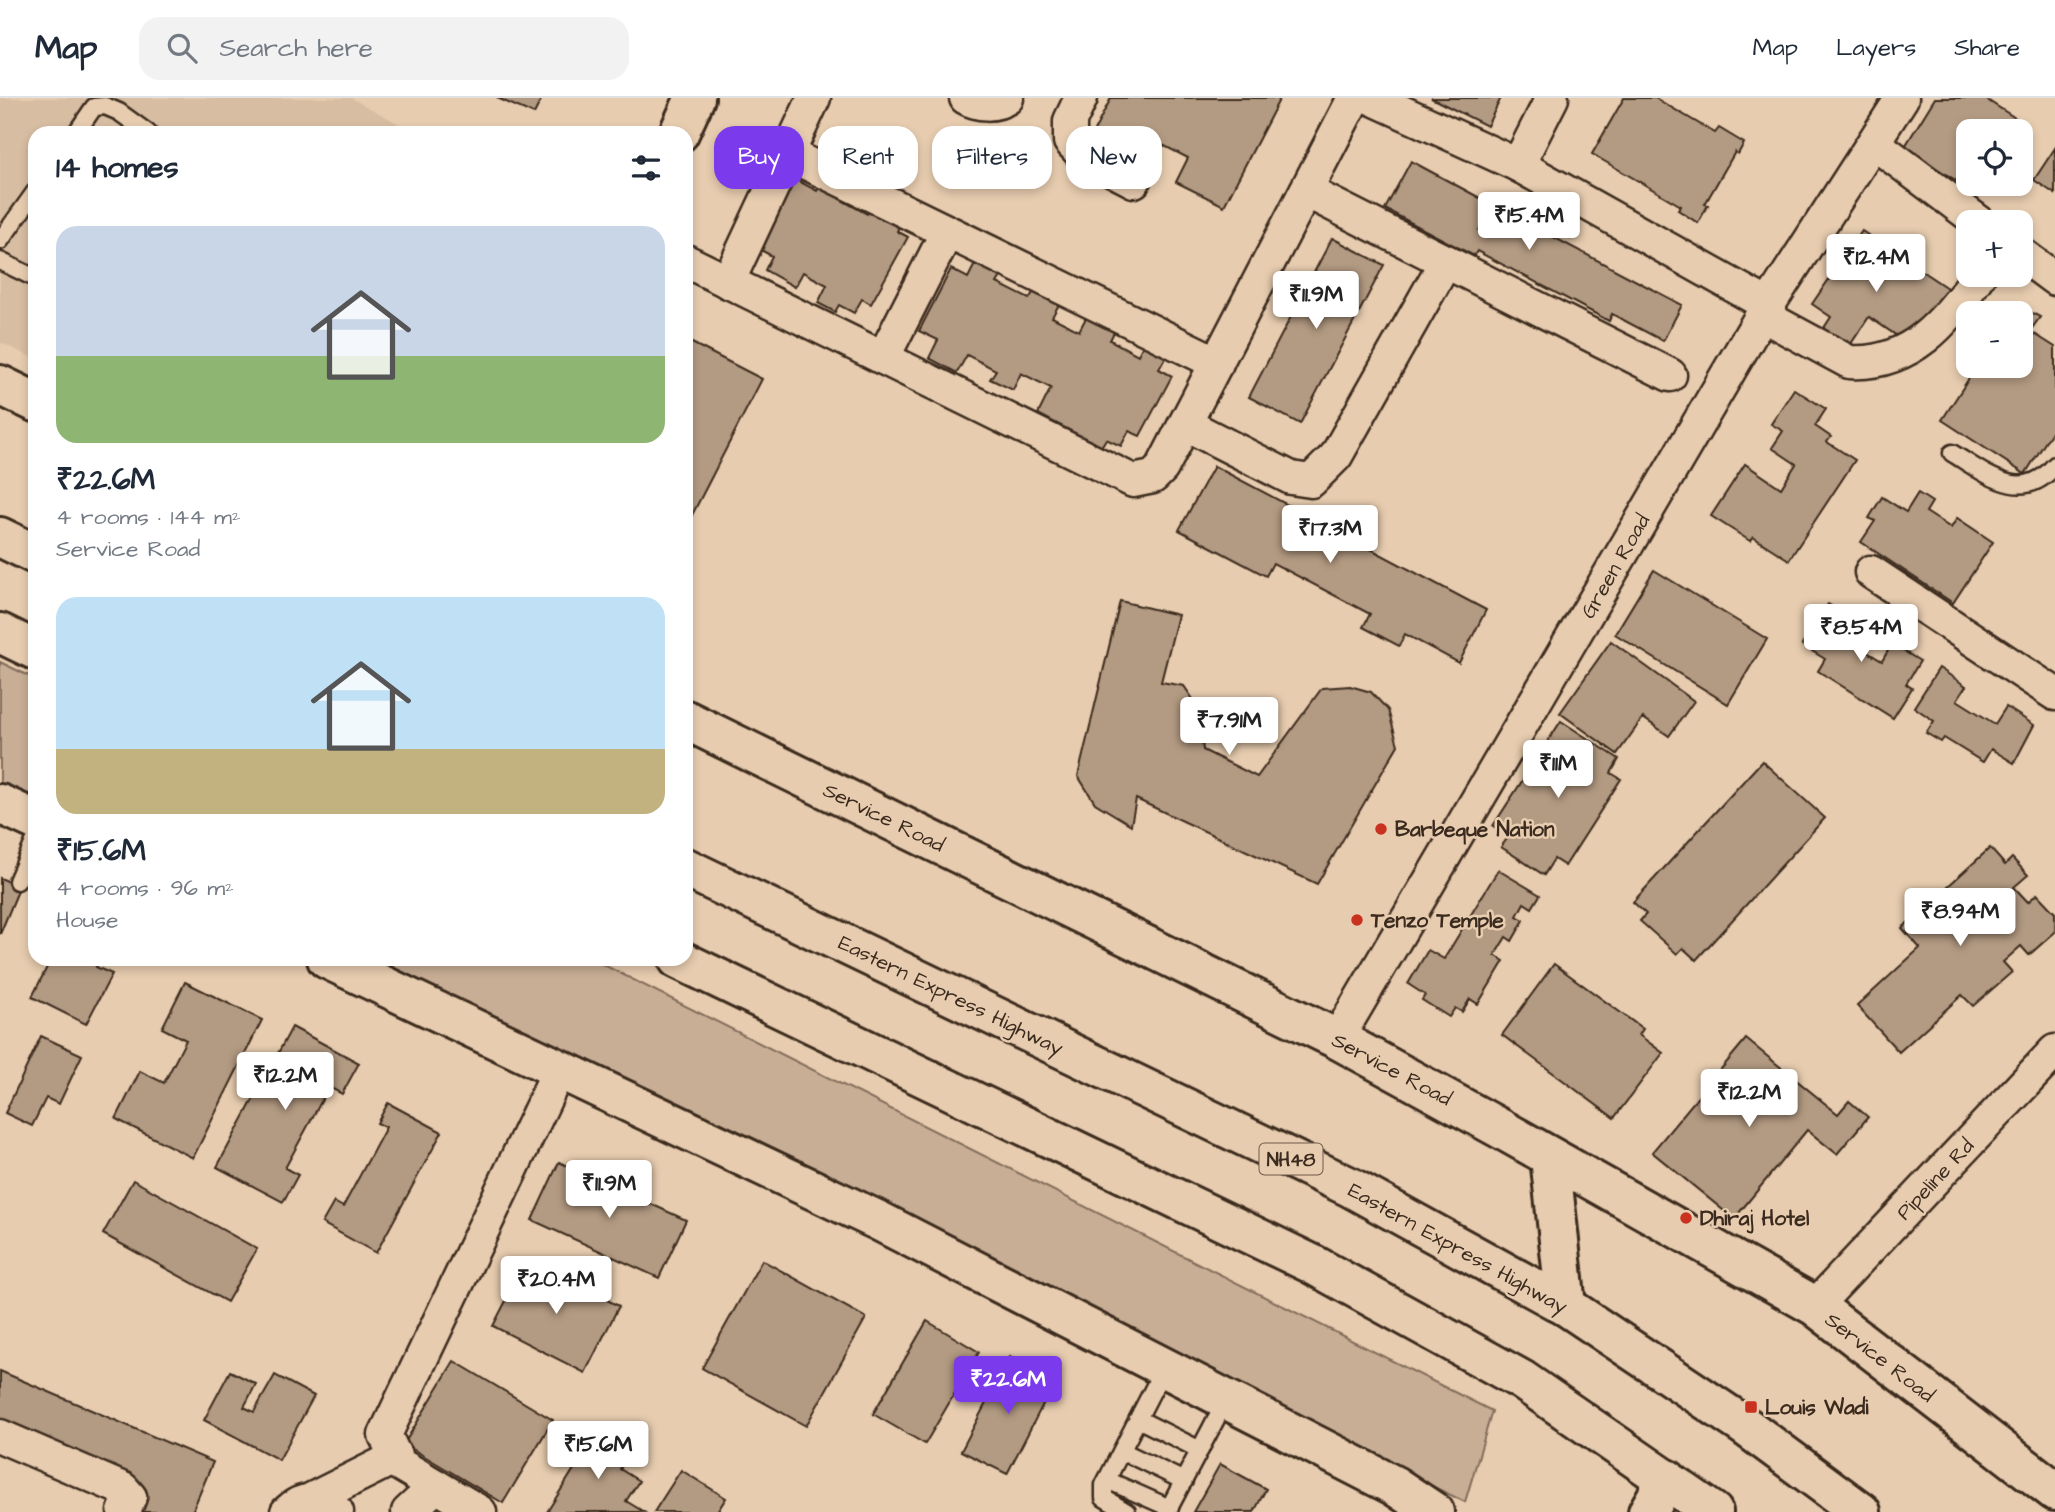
<!DOCTYPE html>
<meta charset="utf-8">
<style>
body{margin:0;font-family:"Architects Daughter",sans-serif;background:#f2f2f3;color:#1f2937;height:100vh;display:flex;flex-direction:column;font-size:26px;white-space:nowrap}
*{box-sizing:border-box;margin:0}
p{font-size:23px;color:#747a83}
.icon{flex:none;width:38px;height:38px;fill:none;stroke:currentColor;stroke-width:2;stroke-linecap:round;stroke-linejoin:round}
.map{position:relative;flex:1;overflow:hidden}
.panel{position:absolute;left:28px;top:28px;width:665px;height:840px;display:flex;flex-direction:column;background:#fff;border-radius:21px;box-shadow:0 4px 10px #0003}
.panel>*{flex:none}
.hud{position:absolute;left:714px;top:28px;width:665px;height:63px;display:flex;gap:14px}
.fabs{position:absolute;left:1956px;top:21px;display:grid;gap:14px}
.fabs a{display:grid;place-items:center;width:77px;height:77px;border-radius:14px;background:#fff;box-shadow:0 4px 10px #0003;font-size:35px}
.price{position:absolute;translate:-50% -60px;padding:0 16px;border-radius:7px;background:#fff;color:#222;font-size:23px;line-height:46px;filter:drop-shadow(0 2px 4px #0008)}
.price::after{content:'';position:absolute;left:50%;top:42px;width:21px;height:16px;margin-left:-10px;background:inherit;clip-path:polygon(0 0,100% 0,50% 100%)}
.price.active{background:#7c3aed;color:#fff}
ul{padding:0;list-style:none}
li{display:grid;align-content:center;gap:14px;height:371px;padding:0 28px}
li span{display:grid;place-items:center;height:217px;border-radius:21px;color:#555}
li>.icon{margin-inline-start:auto}
span .icon{width:126px;height:126px;fill:#fffc;stroke-width:1}
li b{font-size:30px}
h2{display:flex;justify-content:space-between;align-items:center;height:84px;padding:0 28px;font-size:30px}
.tag{padding:0 24px;border-radius:21px;background:#fff;box-shadow:0 4px 10px #0003;font-size:24px;line-height:63px}
.tag.active{background:#7c3aed;color:#fff}
header{display:flex;align-items:center;gap:42px;box-sizing:border-box;height:98px;padding:0 35px;background:#fff;border-bottom:2px solid #e0e1e3}
header strong{font-size:33px}
nav{display:flex;gap:38px;margin-inline-start:auto;font-size:24px}
.search{width:490px;height:63px;background:#f2f2f3;display:flex;align-items:center;gap:18px;box-sizing:border-box;padding:0 24px;border-radius:21px;color:#747a83;font-size:26px}
.map>svg:first-child{display:block}
.built{fill:#d7bda2}
.green{fill:#c8ae95;stroke:#826c5a;stroke-width:2}
.building{fill:#b39a82;stroke:#3b2a1e;stroke-width:2}
.lines{fill:none;stroke-linecap:round;stroke-linejoin:round}
.service-casing{stroke:#3b2a1e;stroke-width:21}
.minor-casing{stroke:#3b2a1e;stroke-width:37}
.tertiary-casing{stroke:#3b2a1e;stroke-width:44}
.trunk-casing{stroke:#3b2a1e;stroke-width:44}
.service{stroke:#e7ccaf;stroke-width:16}
.minor{stroke:#e7ccaf;stroke-width:32}
.tertiary{stroke:#e7ccaf;stroke-width:38}
.trunk{stroke:#e7ccaf;stroke-width:38}
.tree{fill:#947e69}
.poi-dot{fill:#c8321e;stroke:#e7ccaf;stroke-width:2.5}
.labels{text-anchor:middle;stroke-width:5;stroke-linejoin:round;paint-order:stroke}
.shield{fill:#e7ccaf;stroke:#6f5b4a;stroke-width:2}
.shield-label{font-size:19px;font-weight:bold;fill:#3b2a1e}
.street-label{font-size:21px;fill:#3b2a1e;stroke:#e7ccaf}
.poi-label{font-size:21px;font-weight:bold;fill:#3b2a1e;stroke:#e7ccaf;text-anchor:start}
</style>
<header>
<strong>Map</strong>
<div class="search"><svg class="icon" aria-label="search" viewBox="0 0 24 24"><circle cx="10" cy="10" r="6"/><path d="M15 15l6 6"/></svg>Search here</div>
<nav><a>Map</a><a>Layers</a><a>Share</a></nav>
</header>
<div class="map">
<svg width="2055" height="1414" viewBox="0 0 2055 1414">
<rect width="100%" height="100%" fill="#e7ccaf"/>
<filter id="ink" filterUnits="userSpaceOnUse"><feTurbulence type="fractalNoise" baseFrequency=".0143" numOctaves="2"/><feDisplacementMap in="SourceGraphic" scale="14" xChannelSelector="R" yChannelSelector="G"/><feConvolveMatrix kernelMatrix="1 2 1 2 8 2 1 2 1" color-interpolation-filters="sRGB"/></filter>
<g filter="url(#ink)">
<path class="built" d="M0,0H351L416,35H35V261L0,244Z"/>
<g class="green">
<path d="M0,564L35,581V708L0,691Z"/>
<path d="M350,861H592L1492,1313L1465,1404Z"/>
</g>
<g class="building">
<path d="M497,0H542L534,16Z"/>
<path d="M1111,0H1280L1224,108L1176,84L1188,60L1157,44L1145,67L1091,39Z"/>
<path d="M1431,0H1501L1487,28Z"/>
<path d="M1624,0H1655L1715,35L1719,30L1744,45L1738,56L1735,54L1705,106L1708,107L1698,125L1678,112L1681,108L1592,56Z"/>
<path d="M1935,0H1984L2023,25L2017,33H1969V86H1984L1978,96L1904,50Z"/>
<path d="M2055,50V96L2034,82Z"/>
<path d="M1411,63L1493,107L1479,132L1491,138L1504,113L1682,207L1663,243L1612,216L1609,223L1477,153L1474,158L1385,111Z"/>
<path d="M824,80L845,92L840,101L867,116L874,104L903,120L897,133L908,139L871,206L862,201L854,215L839,207L835,214L818,205L827,187L803,174L795,189L765,172L772,158L757,150L795,81L817,93Z"/>
<path d="M1862,133L1947,190L1909,246L1869,219L1846,253L1820,236L1831,219L1812,206Z"/>
<path d="M1332,140L1384,167L1300,326L1249,299Z"/>
<path d="M976,164L1002,177L997,185L1029,201L1036,190L1061,203L1052,219L1079,233L1088,216L1116,230L1110,242L1138,257L1145,243L1168,255L1159,271L1172,278L1140,338L1129,333L1121,348L1106,341L1101,349L1038,316L1051,290L1021,275L1013,292L990,281L996,272L967,257L957,275L929,260L938,242L919,233L951,171L968,180Z"/>
<path d="M2016,206L2040,219L2030,233L2055,249V329L2025,376L1942,322L1977,268H2021V215H2010Z"/>
<path d="M686,242L762,281L690,421L686,419Z"/>
<path d="M1794,291L1826,311L1815,328L1831,339L1827,344L1855,362L1789,462L1753,439L1750,443L1711,418L1745,366L1781,390L1796,366L1772,350L1783,333L1771,326Z"/>
<path d="M1214,368L1486,512L1459,565L1405,536L1399,548L1363,529L1370,516L1273,465L1266,478L1179,432Z"/>
<path d="M1918,395L1932,404L1926,414L1951,430L1957,420L1993,444L1953,505L1861,444L1875,423L1869,420L1882,399L1906,414Z"/>
<path d="M1654,472L1767,541L1728,606L1615,536Z"/>
<path d="M1120,503L1178,517L1161,584L1184,588L1199,610L1203,652L1257,679L1322,590L1350,588L1371,594L1388,612L1398,647L1317,786L1136,701L1131,727L1095,705L1078,678Z"/>
<path d="M1828,506L1852,521L1841,538L1882,563L1892,546L1920,563L1906,586L1912,590L1893,620L1818,573L1825,561L1802,547Z"/>
<path d="M1611,543L1694,603L1669,638L1643,620L1617,656L1560,615Z"/>
<path d="M1939,570L1966,588L1957,602L1995,626L2006,609L2034,627L2014,665L1991,651L1983,664L1944,640L1941,644L1926,635L1934,623L1914,609Z"/>
<path d="M1561,623L1619,661L1611,675L1621,681L1565,768L1554,761L1544,777L1501,749L1509,738L1493,728Z"/>
<path d="M1762,663L1825,720L1696,862L1683,850L1677,856L1640,823L1646,816L1633,804Z"/>
<path d="M1990,750L2005,767L2012,760L2028,777L2014,789L2028,804L2037,796L2055,815V834L2029,857L2021,848L2003,864L2012,874L1973,908L1962,897L1899,954L1857,908L1920,850L1902,830Z"/>
<path d="M1498,772L1540,797L1532,810L1524,805L1517,818L1524,822L1512,843L1506,839L1495,857L1504,863L1478,906L1470,901L1462,914L1455,910L1449,919L1422,902L1425,897L1408,886L1428,852L1444,861Z"/>
<path d="M0,780L20,788L0,836Z"/>
<path d="M51,861H100L96,869L112,876L86,926L32,899Z"/>
<path d="M1554,866L1643,931L1639,937L1663,955L1614,1020L1502,937Z"/>
<path d="M185,884L262,922L193,1060L116,1021L140,973L164,985L186,942L162,930Z"/>
<path d="M292,929L359,965L342,996L329,989L285,1070L298,1077L283,1104L217,1069Z"/>
<path d="M41,938L82,957L59,1006L46,1000L32,1028L5,1015Z"/>
<path d="M1746,941L1838,1016L1849,1003L1868,1019L1837,1056L1807,1032L1734,1121L1652,1054Z"/>
<path d="M388,1005L442,1034L376,1155L322,1125L334,1104L343,1109L386,1029L377,1025Z"/>
<path d="M559,1064L686,1122L659,1180L532,1122Z"/>
<path d="M133,1082L257,1151L227,1204L103,1136Z"/>
<path d="M527,1162L619,1208L585,1275L493,1228Z"/>
<path d="M762,1162L866,1220L806,1328L702,1270Z"/>
<path d="M927,1223L979,1254L925,1346L873,1316Z"/>
<path d="M1010,1259L1055,1283L1007,1376L961,1353Z"/>
<path d="M454,1263L553,1322L503,1405L404,1346Z"/>
<path d="M0,1273L213,1364L192,1414H134L144,1392L0,1330Z"/>
<path d="M230,1273L256,1286L244,1309L254,1314L275,1277L314,1298L279,1362L204,1322Z"/>
<path d="M598,1333L631,1354L620,1371L639,1383L626,1403L644,1414H547Z"/>
<path d="M1220,1366L1266,1391L1254,1414H1193Z"/>
<path d="M681,1372L726,1400L717,1414H654Z"/>
</g>
<g class="lines">
<defs>
<g id="service">
<path d="M76,35L94,9L105,8L119,14L148,35"/>
<path d="M0,143L35,94"/>
<path d="M0,163L35,180"/>
<path d="M1952,355C1985,375 2023,408 2055,367"/>
<path d="M17,783L35,742"/>
<path d="M1138,1321L1200,1352"/>
<path d="M1122,1353L1184,1383"/>
<path d="M1107,1382L1170,1410"/>
<path d="M1127,1414L1104,1400V1387L1164,1270"/>
<path d="M1167,1414L1226,1302"/>
</g>
<g id="minor">
<path d="M966,0C978,7 995,8 1007,0"/>
<path d="M1081,0L1070,23V43L1082,56L1134,83"/>
<path d="M1371,0L1518,67L1768,207"/>
<path d="M1874,45L1979,124"/>
<path d="M788,56L1217,265"/>
<path d="M1518,67L1552,0"/>
<path d="M1306,93L1670,277"/>
<path d="M2021,156L2055,181"/>
<path d="M686,163L1133,383L1153,379L1162,370L1354,0"/>
<path d="M728,184L814,0"/>
<path d="M1762,217L1849,264C1910,268 1947,223 1979,177"/>
<path d="M883,260L947,134"/>
<path d="M1185,326L1291,380L1311,383L1336,358L1446,163"/>
<path d="M1871,474L2055,596"/>
<path d="M1337,941L1762,217L1902,0"/>
<path d="M1815,1208L2055,953"/>
<path d="M0,1338L123,1391L130,1399L124,1414"/>
<path d="M312,1401L396,1359"/>
<path d="M287,1414C306,1396 316,1403 337,1414"/>
<path d="M408,1414L436,1388"/>
<path d="M480,1414L399,1366L385,1337L559,972"/>
</g>
<g id="tertiary">
<path d="M679,35L695,0"/>
<path d="M0,287L35,304"/>
<path d="M686,622L1337,941L1503,1032L1815,1208L2055,1393"/>
<path d="M0,706L35,722"/>
<path d="M327,861L879,1123L1395,1388L1434,1414"/>
<path d="M1648,1414L1667,1381"/>
</g>
<g id="trunk">
<path d="M0,439L35,456"/>
<path d="M0,535L35,552"/>
<path d="M686,770L1350,1089L1566,1208L1745,1328L1861,1414"/>
<path d="M678,861L1312,1166L1522,1282L1713,1414"/>
<path d="M1550,1059L1566,1208"/>
</g>
</defs>
<use href="#service" class="service-casing"/>
<use href="#minor" class="minor-casing"/>
<use href="#tertiary" class="tertiary-casing"/>
<use href="#trunk" class="trunk-casing"/>
<use href="#service" class="service"/>
<use href="#minor" class="minor"/>
<use href="#tertiary" class="tertiary"/>
<use href="#trunk" class="trunk"/>
</g>
<circle class="tree" cx="751" cy="41" r="10"/>
</g>
<g class="poi-dot">
<circle cx="1381" cy="731" r="7"/>
<circle cx="1357" cy="822" r="7"/>
<circle cx="1686" cy="1120" r="7"/>
<rect x="1744" y="1302" width="14" height="14" rx="3.5"/>
</g>
<g class="labels">
<rect class="shield" x="1259.5" y="1045.5" width="63" height="31" rx="5"/>
<g class="shield-label">
<text x="1291" y="1068">NH48</text>
</g>
<g class="street-label">
<text transform="translate(1615 468) rotate(-60)" y="7">Green Road</text>
<text transform="translate(884 719) rotate(26)" y="7">Service Road</text>
<text transform="translate(951 897) rotate(26)" y="7">Eastern Express Highway</text>
<text transform="translate(1392 971) rotate(28)" y="7">Service Road</text>
<text transform="translate(1935 1081) rotate(-47)" y="7">Pipeline Rd</text>
<text transform="translate(1458 1150) rotate(29)" y="7">Eastern Express Highway</text>
<text transform="translate(1880 1259) rotate(38)" y="7">Service Road</text>
</g>
<g class="poi-label">
<text x="1395" y="738">Barbeque Nation</text>
<text x="1371" y="829">Tenzo Temple</text>
<text x="1700" y="1127">Dhiraj Hotel</text>
<text x="1765" y="1316">Louis Wadi</text>
</g>
</g>
</svg>
<div class="fabs">
<a><svg class="icon" aria-label="locate" viewBox="0 0 24 24"><circle cx="12" cy="12" r="6"/><path d="M12 2v4M12 18v4M2 12h4M18 12h4"/></svg></a>
<a>+</a>
<a>−</a>
</div>
<b class="price" style="left:1529px;top:154px">₹15.4M</b>
<b class="price" style="left:1876px;top:196px">₹12.4M</b>
<b class="price" style="left:1316px;top:233px">₹11.9M</b>
<b class="price" style="left:1330px;top:467px">₹17.3M</b>
<b class="price" style="left:1861px;top:566px">₹8.54M</b>
<b class="price" style="left:1229px;top:659px">₹7.91M</b>
<b class="price" style="left:1558px;top:702px">₹11M</b>
<b class="price" style="left:1960px;top:850px">₹8.94M</b>
<b class="price" style="left:285px;top:1014px">₹12.2M</b>
<b class="price" style="left:1749px;top:1031px">₹12.2M</b>
<b class="price" style="left:609px;top:1122px">₹11.9M</b>
<b class="price" style="left:556px;top:1218px">₹20.4M</b>
<b class="price active" style="left:1008px;top:1318px">₹22.6M</b>
<b class="price" style="left:598px;top:1383px">₹15.6M</b>
<div class="hud">
<a class="tag active">Buy</a>
<a class="tag">Rent</a>
<a class="tag">Filters</a>
<a class="tag">New</a>
</div>
<section class="panel">
<h2>14 homes<svg class="icon" aria-label="filters" viewBox="0 0 24 24"><path d="M4 7h16M4 17h16"/><circle cx="9" cy="7" r="2"/><circle cx="15" cy="17" r="2"/></svg></h2>
<ul>
<li><span style="background:linear-gradient(#c9d6e8 60%,#8fb573 0)"><svg class="icon" aria-label="home" viewBox="0 0 24 24"><path d="M3 11l9-7 9 7M6 9v11h12V9"/></svg></span><div><b>₹22.6M</b><p>4 rooms · 144 m²</p><p>Service Road</p></div></li>
<li><span style="background:linear-gradient(#bfe0f5 70%,#c2b280 0)"><svg class="icon" aria-label="home" viewBox="0 0 24 24"><path d="M3 11l9-7 9 7M6 9v11h12V9"/></svg></span><div><b>₹15.6M</b><p>4 rooms · 96 m²</p><p>House</p></div></li>
</ul>
</section>
</div>
